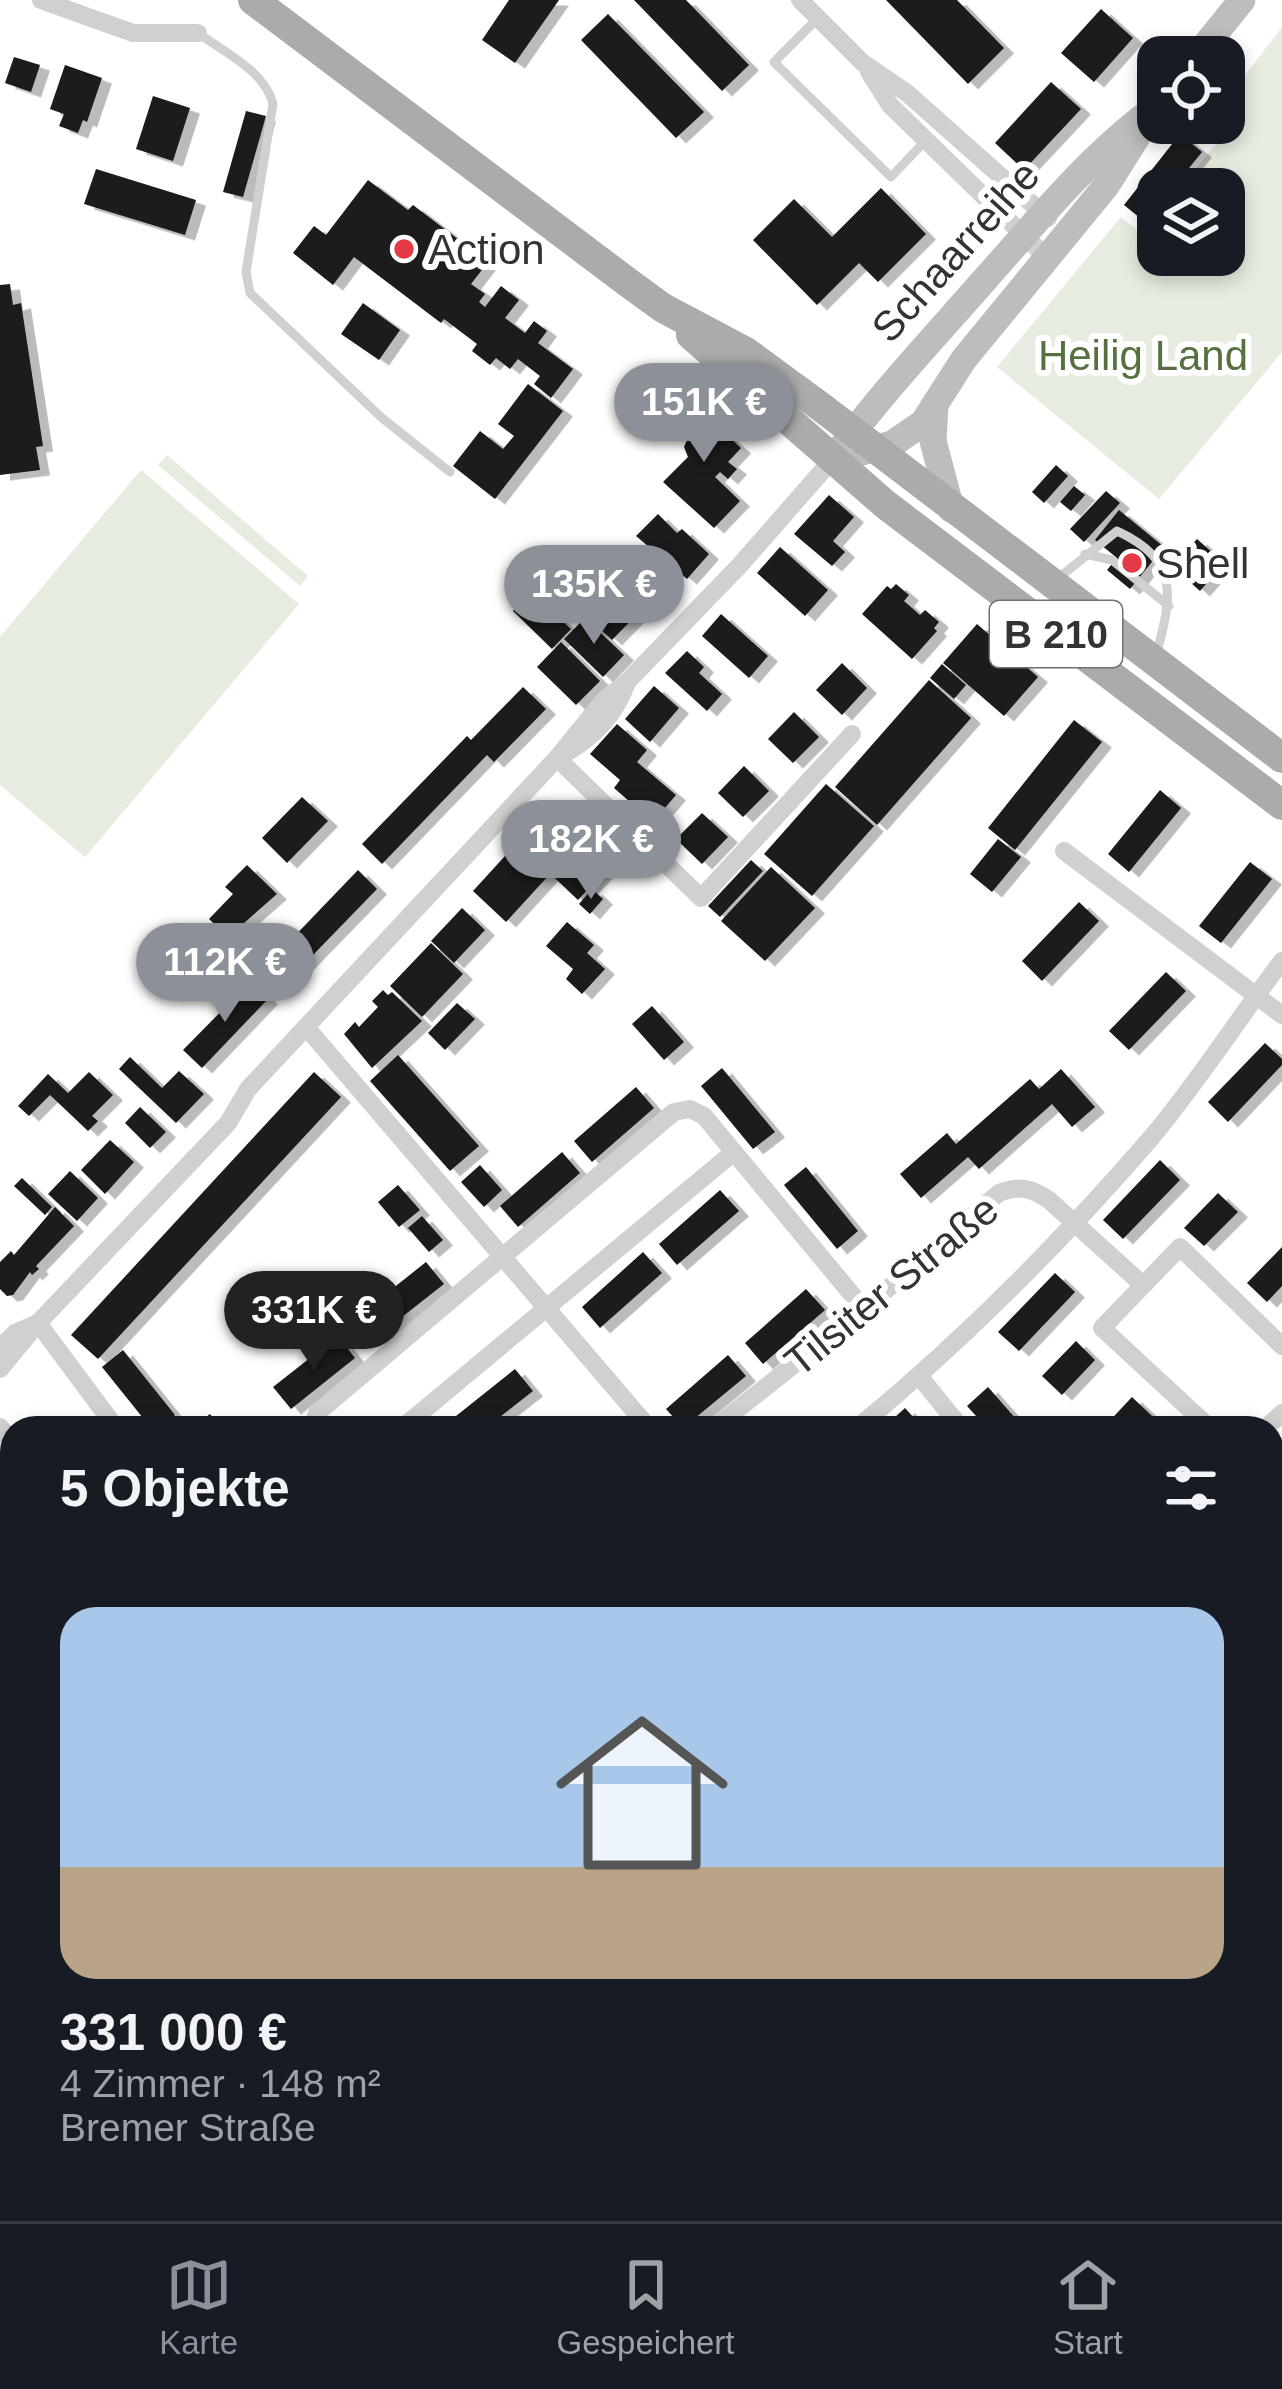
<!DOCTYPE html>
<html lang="de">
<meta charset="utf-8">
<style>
body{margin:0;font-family:Helvetica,sans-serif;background:#20242c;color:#f1f3f6;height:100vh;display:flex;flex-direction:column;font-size:45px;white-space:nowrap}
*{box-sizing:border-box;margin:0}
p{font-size:39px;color:#9ea1a6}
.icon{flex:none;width:66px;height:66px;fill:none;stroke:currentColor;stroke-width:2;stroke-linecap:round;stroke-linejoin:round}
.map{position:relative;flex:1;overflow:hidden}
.drawer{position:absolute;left:0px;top:1416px;width:1284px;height:807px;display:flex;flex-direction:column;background:#171b24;border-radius:36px 36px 0 0;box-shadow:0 6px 18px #0003}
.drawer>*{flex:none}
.buttons{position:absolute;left:1137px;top:36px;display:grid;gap:24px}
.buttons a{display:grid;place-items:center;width:108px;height:108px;border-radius:24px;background:#171b24;box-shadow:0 6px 18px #0003;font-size:60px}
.price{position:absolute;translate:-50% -102px;padding:0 27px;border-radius:42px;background:#8c9099;color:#fff;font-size:39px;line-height:78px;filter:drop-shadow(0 3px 6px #0008)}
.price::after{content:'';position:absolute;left:50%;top:72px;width:36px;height:27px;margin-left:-18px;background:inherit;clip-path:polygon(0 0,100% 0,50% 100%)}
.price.on{background:#222;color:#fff}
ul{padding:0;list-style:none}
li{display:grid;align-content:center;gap:24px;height:636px;padding:0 60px}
li span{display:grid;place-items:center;height:372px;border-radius:36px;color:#555}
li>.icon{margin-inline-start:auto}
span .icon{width:216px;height:216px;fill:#fffc;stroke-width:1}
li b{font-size:51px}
h2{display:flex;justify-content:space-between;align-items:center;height:144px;padding:0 60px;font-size:51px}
.dock{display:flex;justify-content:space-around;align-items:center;height:168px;border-top:3px solid #363941;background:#171b24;font-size:33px;color:#9ea1a6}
.dock a{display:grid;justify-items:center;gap:6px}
.dock .on{color:#8c9099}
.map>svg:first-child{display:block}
.green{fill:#e6ecdf}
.building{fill:#1a1a1a;filter:url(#shadow)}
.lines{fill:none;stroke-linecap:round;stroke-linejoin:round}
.service{stroke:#d0d0d0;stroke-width:9}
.minor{stroke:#d0d0d0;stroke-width:18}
.secondary{stroke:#bdbdbd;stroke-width:27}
.primary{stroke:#ababab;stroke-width:30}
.poi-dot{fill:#e63946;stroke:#fff;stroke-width:4.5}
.labels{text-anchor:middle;stroke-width:12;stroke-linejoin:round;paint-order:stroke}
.shield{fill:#fff;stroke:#707070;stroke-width:3}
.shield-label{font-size:39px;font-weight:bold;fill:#333}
.poi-label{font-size:42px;fill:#333;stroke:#fff;text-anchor:start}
.street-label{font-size:42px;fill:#333;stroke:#fff}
.park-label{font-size:42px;fill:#56703f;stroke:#fff}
</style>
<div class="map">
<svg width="1282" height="2221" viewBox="0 0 1282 2221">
<defs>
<filter id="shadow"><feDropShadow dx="10" dy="5.5" stdDeviation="0" flood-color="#0004"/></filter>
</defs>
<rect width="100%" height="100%" fill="#fff"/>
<g class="green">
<path d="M1282,27V352L1159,499L997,367L1121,217L1142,234L1158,215V255H1224V189H1179L1216,144L1206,127L1209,123H1224V103Z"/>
<path d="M167,455L308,576L300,586L158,465Z"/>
<path d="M141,470L299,604L85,857L0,785V637Z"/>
</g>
<g class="building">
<path d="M509,0H559L515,63L482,40Z"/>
<path d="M634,0H686L749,65L722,91Z"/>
<path d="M886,0H957L1004,48L968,84Z"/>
<path d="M1101,9L1133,38L1094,82L1061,53Z"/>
<path d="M608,14L704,112L676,138L581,40Z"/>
<path d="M14,57L40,65L31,92L5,83Z"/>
<path d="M65,65L102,78L87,122L83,120L78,133L59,126L64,114L50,109Z"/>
<path d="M1051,82L1081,109L1024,170L995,143Z"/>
<path d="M153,96L190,108L173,161L136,149Z"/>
<path d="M246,111L266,116L243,197L223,192Z"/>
<path d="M1180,134L1202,152L1172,189H1158V207L1145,222L1124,205Z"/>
<path d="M96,169L196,200L185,235L84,204Z"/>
<path d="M368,180L408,210L413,205L488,262L471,284L485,294L479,302L485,307L501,286L519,300L505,318L525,333L534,321L547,331L538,343L573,369L551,398L534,384L540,376L518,359L510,369L496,358L490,365L472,351L477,344L444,319L441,323L354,257L333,285L293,253L314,226L326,235Z"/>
<path d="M881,188L926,234L878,282L859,263L817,305L753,240L794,199L832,237Z"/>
<path d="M10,284L13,305L21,303L43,446L36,447L40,470L0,475V285Z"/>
<path d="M363,303L400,330L379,360L341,334Z"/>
<path d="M528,384L563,411L495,499L453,466L480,431L503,449L514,436L498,424Z"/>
<path d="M689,400L741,448L728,462L737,469L728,479L720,472L715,477L740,501L714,528L663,482L688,457L684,447L687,440L668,423Z"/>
<path d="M1056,465L1068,476L1044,503L1032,492Z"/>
<path d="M1074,486L1085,495L1071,511L1060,502Z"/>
<path d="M1106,491L1120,503L1084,542L1070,529Z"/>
<path d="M829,495L854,517L833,541L845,552L832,566L794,534Z"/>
<path d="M1119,510L1164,547L1130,589L1107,570L1117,558L1095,540Z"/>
<path d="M658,514L677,533L682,529L709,554L687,579L636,536Z"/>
<path d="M1197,539L1224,563L1200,591L1172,566Z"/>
<path d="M780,547L828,590L805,616L757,573Z"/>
<path d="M646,559L667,579L649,599L628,578Z"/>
<path d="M621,579L647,604L612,640L586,616Z"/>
<path d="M896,584L909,595L904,601L920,615L925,610L939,622L934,628L937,631L912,659L862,614L887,586L891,589Z"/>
<path d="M531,592L571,629L552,649L513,611Z"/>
<path d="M721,614L768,656L749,678L702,636Z"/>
<path d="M585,618L624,655L603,677L564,639Z"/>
<path d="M977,624L1038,677L1004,716L943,663Z"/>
<path d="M561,642L600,681L576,705L537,667Z"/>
<path d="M687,651L704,667L699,673L722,694L707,711L665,673Z"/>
<path d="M842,663L867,688L842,715L816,690Z"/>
<path d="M942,664L966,685L954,699L930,678Z"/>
<path d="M929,680L971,718L877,825L835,787Z"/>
<path d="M654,686L679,708L650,742L625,719Z"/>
<path d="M523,687L546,709L494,762L487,755L382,864L362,844L467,736L471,740Z"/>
<path d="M794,712L819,737L793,763L768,739Z"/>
<path d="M1074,720L1102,742L1015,850L988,828Z"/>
<path d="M617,724L647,750L637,762L676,795L653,822L614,788L620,780L590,754Z"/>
<path d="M744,766L769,791L743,817L718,793Z"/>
<path d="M826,784L874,826L812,896L764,854Z"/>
<path d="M1160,790L1181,808L1129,872L1108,854Z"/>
<path d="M302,797L328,821L287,863L262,838Z"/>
<path d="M702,813L728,837L702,864L676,839Z"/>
<path d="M998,839L1021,857L992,892L970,874Z"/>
<path d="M516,844L549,875L506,922L473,891Z"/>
<path d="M553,854L577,875L596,854L609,866L578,900L542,866Z"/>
<path d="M751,860L763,871L720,917L708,906Z"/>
<path d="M1250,862L1272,879L1221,943L1199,926Z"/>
<path d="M247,865L277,894L228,937L209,919L233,894L225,887Z"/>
<path d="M771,867L815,908L765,961L721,921Z"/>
<path d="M358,870L377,889L281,988L262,970Z"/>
<path d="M592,889L603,899L590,914L579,904Z"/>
<path d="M1079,902L1099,921L1042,981L1022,961Z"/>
<path d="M462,908L485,930L454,963L431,941Z"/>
<path d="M567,922L594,945L587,953L605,969L582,994L566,979L573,969L546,946Z"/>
<path d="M431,943L463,974L422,1017L390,986Z"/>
<path d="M1166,972L1186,991L1129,1050L1109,1031Z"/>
<path d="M250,982L268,999L202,1068L183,1050Z"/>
<path d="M383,990L388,995L392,992L422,1021L372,1068L344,1034L355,1022L359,1027L378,1007L372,1001Z"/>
<path d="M457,1003L475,1019L445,1050L428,1033Z"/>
<path d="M652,1006L684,1042L664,1060L632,1024Z"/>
<path d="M1265,1043L1282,1059V1065L1228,1122L1208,1102Z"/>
<path d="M398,1055L479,1146L450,1171L370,1081Z"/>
<path d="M130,1057L162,1088L179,1071L204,1094L176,1123L119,1069Z"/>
<path d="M722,1068L775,1132L753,1149L701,1086Z"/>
<path d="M1061,1069L1095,1107L1072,1127L1052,1104L979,1169L968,1157L921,1198L900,1174L947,1133L956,1144L1030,1079L1039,1089Z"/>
<path d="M89,1072L113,1095L92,1116L98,1121L88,1131L50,1095L29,1116L18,1106L48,1074L68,1093Z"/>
<path d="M314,1072L341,1097L98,1359L71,1335Z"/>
<path d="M636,1087L654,1108L592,1162L574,1141Z"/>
<path d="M140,1107L166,1132L150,1148L125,1123Z"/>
<path d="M110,1140L134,1162L105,1194L81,1170Z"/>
<path d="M562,1152L580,1173L518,1227L500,1206Z"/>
<path d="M1160,1160L1180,1180L1123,1239L1103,1220Z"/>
<path d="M480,1165L502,1190L484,1207L461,1182Z"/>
<path d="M806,1167L858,1231L837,1249L784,1185Z"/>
<path d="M70,1171L98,1198L77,1221L48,1194Z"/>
<path d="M22,1178L52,1207L45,1215L14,1186Z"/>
<path d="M398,1185L420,1210L399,1227L378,1202Z"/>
<path d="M720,1190L739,1211L677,1265L659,1244Z"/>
<path d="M1218,1193L1238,1212L1204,1246L1184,1228Z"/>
<path d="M55,1207L74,1226L36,1266L39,1269L32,1275L30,1272L13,1295L7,1296L0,1289V1262L11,1251L14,1255Z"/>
<path d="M422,1216L443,1240L429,1252L408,1228Z"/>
<path d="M1282,1247V1286L1267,1302L1247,1283Z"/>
<path d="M643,1252L662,1273L600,1328L582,1307Z"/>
<path d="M426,1262L444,1284L379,1335L362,1313Z"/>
<path d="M1055,1273L1075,1292L1019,1351L998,1332Z"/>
<path d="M806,1289L825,1310L763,1364L745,1343Z"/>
<path d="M338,1336L355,1358L291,1409L273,1387Z"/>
<path d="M1076,1341L1095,1360L1062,1395L1042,1376Z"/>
<path d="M123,1350L175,1415L159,1428H151L102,1367Z"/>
<path d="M728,1355L746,1376L683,1428L666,1409Z"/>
<path d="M515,1369L533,1391L486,1428H457L451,1420Z"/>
<path d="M988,1387L1024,1428H987L967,1406Z"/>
<path d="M1132,1397L1152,1416L1141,1428H1103Z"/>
<path d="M905,1408L923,1428H883Z"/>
<path d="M210,1414L221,1428H192Z"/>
<path d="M8,1453L12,1457V1501L0,1486V1459Z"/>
<path d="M1272,1457L1282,1467V1481L1272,1492Z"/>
<path d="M1282,1532V1580L1272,1564V1539Z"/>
<path d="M12,1585V1609L0,1618V1594Z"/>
<path d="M12,1641V1666L8,1669L0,1659V1651Z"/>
<path d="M1282,1980V2018L1272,2027V1988Z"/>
<path d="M26,2211H45L47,2221H29Z"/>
<path d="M139,2211H216L222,2221H122Z"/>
<path d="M379,2211H419L421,2214L411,2221H366Z"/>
<path d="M653,2211H659L666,2221H639Z"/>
<path d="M924,2211H971L960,2221H913Z"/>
<path d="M1010,2211H1037L1025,2221H999Z"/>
<path d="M1095,2211H1136L1145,2221H1094L1090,2216Z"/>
</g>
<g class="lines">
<g class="service">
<path d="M818,18L774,62L891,177L926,140"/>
<path d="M198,33C224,52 265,71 273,104L246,272L250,293L382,418L450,472"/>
<path d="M1085,554L1112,560L1169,606"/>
<path d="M1056,580L1117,531C1182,561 1171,599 1156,656"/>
<path d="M1272,1932L1282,1943"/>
<path d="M705,2211L712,2221"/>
<path d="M892,2221L904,2211"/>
</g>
<g class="minor">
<path d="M41,0L133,33H198"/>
<path d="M800,0L863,63L907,93L1048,218"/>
<path d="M869,72L890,105L1046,257"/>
<path d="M561,756C592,739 616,715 627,682"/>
<path d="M557,758L701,898L852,734"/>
<path d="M1064,851L1282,1015"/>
<path d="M306,1027L649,1428"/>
<path d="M38,1323L116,1428"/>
<path d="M0,1348L15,1333L38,1323"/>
<path d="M0,1369L38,1323L228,1123L248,1089L557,758L605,699L627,682L740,565L832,460"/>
<path d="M920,1377L961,1428"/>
<path d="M0,1427L12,1442"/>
<path d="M312,1428L317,1413L674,1112L690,1109L704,1116L864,1309"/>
<path d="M402,1428L734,1152"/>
<path d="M714,1428L864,1309L999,1193C1020,1185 1031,1188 1049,1200L1143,1285"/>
<path d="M857,1428C963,1341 1061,1242 1151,1138C1198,1082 1238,1019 1282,961"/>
<path d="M1210,1428L1102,1328L1180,1247L1282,1346"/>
<path d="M1266,1428L1282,1413"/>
<path d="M0,1830L12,1821"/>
<path d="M1272,2113L1282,2098"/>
<path d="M1223,2211L1240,2221"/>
</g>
<g class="secondary">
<path d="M1196,57L1242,0"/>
<path d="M935,405L933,441L951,509"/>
<path d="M842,447C886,388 938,333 987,277C1037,221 1084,163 1143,117"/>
<path d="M832,460L892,444L923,423L964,359L1106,186L1158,103"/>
<path d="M1272,1698L1282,1691"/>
<path d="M0,1861L12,1877"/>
<path d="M275,2211L284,2221"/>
<path d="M517,2221L532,2211"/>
</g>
<g class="primary">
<path d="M253,0L626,281L663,308L746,352L821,407L1282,758"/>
<path d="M691,335L886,505L1282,805"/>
</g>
</g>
<g class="poi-dot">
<circle cx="404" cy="249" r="12"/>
<circle cx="1132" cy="563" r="12"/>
</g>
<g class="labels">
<rect class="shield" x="990" y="601" width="132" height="66" rx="9"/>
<g class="shield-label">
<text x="1056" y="648">B 210</text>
</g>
<g class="poi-label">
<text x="428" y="264">Action</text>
<text x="1156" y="578">Shell</text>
</g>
<g class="street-label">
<text transform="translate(955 251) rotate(-48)" y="15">Schaarreihe</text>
<text transform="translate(891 1285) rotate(-39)" y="15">Tilsiter Straße</text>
</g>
<g class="park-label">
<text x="1143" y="370">Heilig Land</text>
</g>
</g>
</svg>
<div class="buttons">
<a><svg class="icon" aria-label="locate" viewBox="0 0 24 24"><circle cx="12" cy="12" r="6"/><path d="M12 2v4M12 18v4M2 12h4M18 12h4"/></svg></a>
<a><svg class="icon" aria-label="layers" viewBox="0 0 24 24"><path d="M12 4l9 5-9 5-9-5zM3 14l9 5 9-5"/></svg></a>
</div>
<b class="price" style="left:704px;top:465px">151K €</b>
<b class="price" style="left:594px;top:647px">135K €</b>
<b class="price" style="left:591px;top:902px">182K €</b>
<b class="price" style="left:225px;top:1025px">112K €</b>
<b class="price on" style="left:314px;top:1373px">331K €</b>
<section class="drawer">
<h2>5 Objekte<svg class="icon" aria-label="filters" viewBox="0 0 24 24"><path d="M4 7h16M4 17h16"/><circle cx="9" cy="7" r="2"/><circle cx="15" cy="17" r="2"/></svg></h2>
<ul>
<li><span style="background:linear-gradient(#a9c7e8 70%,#b9a48a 0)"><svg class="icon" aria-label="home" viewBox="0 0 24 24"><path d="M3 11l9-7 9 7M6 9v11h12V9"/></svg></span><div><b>331 000 €</b><p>4 Zimmer · 148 m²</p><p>Bremer Straße</p></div></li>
</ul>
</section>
</div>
<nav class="dock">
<a class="on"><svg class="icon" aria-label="map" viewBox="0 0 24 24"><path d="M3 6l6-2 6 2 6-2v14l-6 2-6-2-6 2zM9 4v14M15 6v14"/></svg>Karte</a>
<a><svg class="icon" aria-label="saved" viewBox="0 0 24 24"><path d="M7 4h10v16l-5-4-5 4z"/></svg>Gespeichert</a>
<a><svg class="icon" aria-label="home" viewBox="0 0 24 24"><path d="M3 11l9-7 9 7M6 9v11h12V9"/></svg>Start</a>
</nav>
